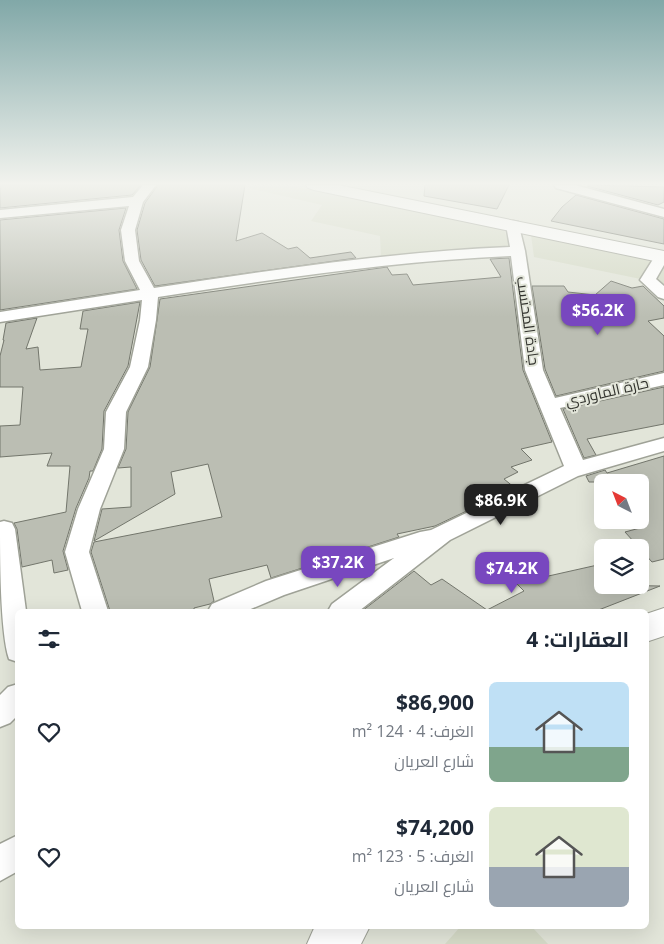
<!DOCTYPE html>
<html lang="ar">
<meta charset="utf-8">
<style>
body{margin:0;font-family:"Open Sans",Cairo,sans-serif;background:#f6f6f7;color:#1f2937;direction:rtl;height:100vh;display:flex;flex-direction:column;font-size:19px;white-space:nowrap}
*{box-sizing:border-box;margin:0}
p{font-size:16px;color:#747a83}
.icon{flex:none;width:28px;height:28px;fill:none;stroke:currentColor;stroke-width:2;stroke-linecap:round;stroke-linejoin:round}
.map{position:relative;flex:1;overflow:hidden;direction:ltr}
.details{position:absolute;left:15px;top:609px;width:634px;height:320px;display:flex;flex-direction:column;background:#fff;border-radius:8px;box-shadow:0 5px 20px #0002;direction:rtl}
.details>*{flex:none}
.needle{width:32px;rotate:318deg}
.buttons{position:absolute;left:594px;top:474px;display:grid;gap:10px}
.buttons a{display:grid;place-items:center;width:55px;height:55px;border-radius:8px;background:#fff;box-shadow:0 5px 20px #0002;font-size:25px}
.price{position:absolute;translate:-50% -42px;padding:0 11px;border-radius:10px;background:#7847bf;color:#fff;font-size:16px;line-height:32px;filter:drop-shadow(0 1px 2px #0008)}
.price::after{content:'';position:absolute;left:50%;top:30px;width:15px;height:11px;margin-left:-8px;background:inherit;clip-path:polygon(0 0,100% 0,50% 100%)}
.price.active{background:#222;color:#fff}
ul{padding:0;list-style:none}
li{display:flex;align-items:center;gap:15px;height:125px;padding:0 20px}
li span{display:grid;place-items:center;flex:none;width:140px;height:100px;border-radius:8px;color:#555}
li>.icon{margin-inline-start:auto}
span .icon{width:60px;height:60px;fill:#fffc;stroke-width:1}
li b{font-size:21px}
h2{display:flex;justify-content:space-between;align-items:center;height:60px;padding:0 20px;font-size:21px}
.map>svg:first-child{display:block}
.built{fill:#d6dbc8}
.building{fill:#bbbeb3;stroke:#73766c}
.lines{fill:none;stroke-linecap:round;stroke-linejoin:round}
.minor-casing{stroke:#9fa297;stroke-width:3}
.secondary-casing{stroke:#9fa297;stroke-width:2}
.minor{fill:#fff;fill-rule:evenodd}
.secondary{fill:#fff;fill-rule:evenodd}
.labels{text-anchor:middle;stroke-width:4;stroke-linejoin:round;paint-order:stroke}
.street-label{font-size:15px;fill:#32332e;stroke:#e2e5d9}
</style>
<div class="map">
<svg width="664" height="944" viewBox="0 0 664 944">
<rect width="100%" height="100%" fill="#e2e5d9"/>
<g class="built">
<path d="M252,185H286L504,229L510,248L445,250L381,256L380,236L311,221L322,205L249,188Z"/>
<path d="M531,235L664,264V285L660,283L534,257Z"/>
<path d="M461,926H531L548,944H445Z"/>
</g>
<g class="building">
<path d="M0,185H141L132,195L0,208Z"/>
<path d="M158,185H245L236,241L262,233L288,249L297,247L310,258L351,252L356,258L155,286L141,260L137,230L145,203Z"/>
<path d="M425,185H509L497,209L424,196Z"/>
<path d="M589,185L664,187V202L658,205L587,186Z"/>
<path d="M576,195L664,219V244L551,221L562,207Z"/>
<path d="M126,208L119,230L123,261L137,289L0,310V220Z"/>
<path d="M509,258L523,370L552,442L521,449L532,460L511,467L518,472L504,479L515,488L435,526L397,534L399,537L271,578L267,565L209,579L214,601L210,604L194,608V611H110L91,552L94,542L222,517L208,464L171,472L175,494L94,541L102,509L131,507V467L118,468L126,449L128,412L150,367L160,299L387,267L392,275L407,274L413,285L501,277L490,259Z"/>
<path d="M611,281L632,288L643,286L664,306V318L648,321L664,336V371L556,396L545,369L532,286H564L568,292L595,295Z"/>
<path d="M140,302L128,366L104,411L102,449L93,471H90L89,478L76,508L63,551L68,570L54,573L52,560L22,567L17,529L14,523L66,512L70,466H47L52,453L0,457V426L20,425L23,387H0V356L4,340H3L6,323L37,318L26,349L38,347L40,370L81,367L88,329H80L83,311Z"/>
<path d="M664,387V424L587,439L596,455L584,458L563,409Z"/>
<path d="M664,456V559L652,562L625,532L640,528V482H589L586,476L605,470L607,473Z"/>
<path d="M602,564V585L660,586L596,611H362L414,571L431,585L442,579L487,610L524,591L511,578L538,571L544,577Z"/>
</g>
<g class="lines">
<defs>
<g id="minor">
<path d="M143,185H156L143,202L135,230L139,261L154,288C272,270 391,252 510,247L506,225L513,221L518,222L525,251L543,370L555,398L664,373V385L560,408L583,460L664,438V451L578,476L450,540L359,611H328L332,604L394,558L284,595L246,611H208L212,604L266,581L420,532L431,530L564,466L525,370L511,256C393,261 275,279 158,297L156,320L148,367L126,412L124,449L100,509L89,552L108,611H82L65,552L78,509L104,449L106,412L130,367L140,320L142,300L0,322V312L140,290L125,261L121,230L129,206L0,218V210L133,197Z"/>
<path d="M554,185H575L664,209V217L556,188Z"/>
<path d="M662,252H664V265L656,279L664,286V299L658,297L640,280L657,253Z"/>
<path d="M4,521L12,523L15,529L26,611H18V662L9,659C0,632 0,555 0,522Z"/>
<path d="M18,684V715L10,723L0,727V695L8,687Z"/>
<path d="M18,835V871L0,881V844Z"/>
</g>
<g id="secondary">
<path d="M306,185H338L664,251V263L314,190L308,188Z"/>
<path d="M664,608V636L646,642V614Z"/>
<path d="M315,926H370L361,944H307Z"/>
</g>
</defs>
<use href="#minor" class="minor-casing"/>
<use href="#secondary" class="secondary-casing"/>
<use href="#minor" class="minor"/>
<use href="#secondary" class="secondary"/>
</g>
<linearGradient id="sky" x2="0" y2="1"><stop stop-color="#81a8a8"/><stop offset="0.58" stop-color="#f2f3ee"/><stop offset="1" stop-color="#f2f3ee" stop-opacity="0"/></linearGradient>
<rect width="664" height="317" fill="url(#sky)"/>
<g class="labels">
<g class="street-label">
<text transform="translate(528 321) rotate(82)" y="5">جادة المحتسب</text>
<text transform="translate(607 392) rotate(-13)" y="5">حارة الماوردي</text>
</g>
</g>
</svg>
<div class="buttons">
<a><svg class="needle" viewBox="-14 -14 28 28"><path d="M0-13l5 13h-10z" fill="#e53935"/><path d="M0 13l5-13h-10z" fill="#747a83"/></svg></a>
<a><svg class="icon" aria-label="layers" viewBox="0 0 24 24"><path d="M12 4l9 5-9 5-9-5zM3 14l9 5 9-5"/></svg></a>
</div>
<b class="price" style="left:598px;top:336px">$56.2K</b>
<b class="price active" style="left:501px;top:526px">$86.9K</b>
<b class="price" style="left:338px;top:588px">$37.2K</b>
<b class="price" style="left:512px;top:594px">$74.2K</b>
<section class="details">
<h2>العقارات: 4<svg class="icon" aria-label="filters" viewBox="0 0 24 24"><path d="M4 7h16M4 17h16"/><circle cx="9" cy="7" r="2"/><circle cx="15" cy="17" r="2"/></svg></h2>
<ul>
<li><span style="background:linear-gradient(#bfe0f5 65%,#7fa58c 0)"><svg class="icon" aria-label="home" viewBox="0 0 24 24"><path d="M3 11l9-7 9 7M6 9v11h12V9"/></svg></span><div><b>$86,900</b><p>الغرف: 4 · 124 m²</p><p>شارع العريان</p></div><svg class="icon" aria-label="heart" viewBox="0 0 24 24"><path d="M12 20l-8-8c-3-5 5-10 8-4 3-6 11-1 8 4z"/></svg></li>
<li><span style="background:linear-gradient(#dfe7d0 60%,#9aa5b1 0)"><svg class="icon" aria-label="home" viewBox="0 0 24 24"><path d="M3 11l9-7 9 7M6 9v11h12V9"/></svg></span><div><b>$74,200</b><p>الغرف: 5 · 123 m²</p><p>شارع العريان</p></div><svg class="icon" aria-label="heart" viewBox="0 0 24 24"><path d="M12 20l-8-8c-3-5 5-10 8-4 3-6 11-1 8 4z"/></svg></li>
</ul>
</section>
</div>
